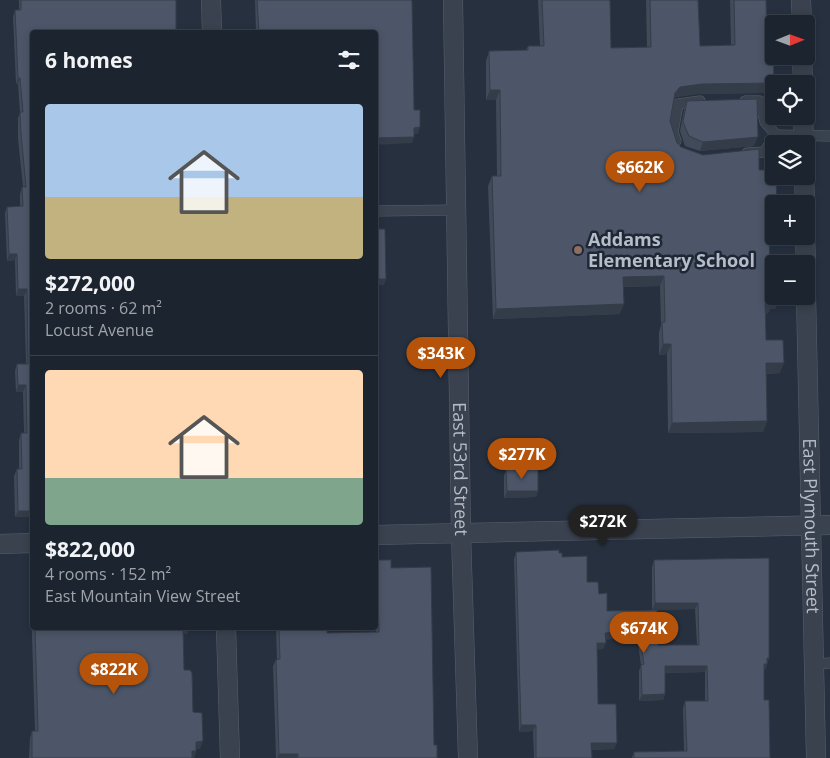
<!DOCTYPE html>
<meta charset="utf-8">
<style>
body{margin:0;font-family:"Open Sans",sans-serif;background:#252c37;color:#f1f3f6;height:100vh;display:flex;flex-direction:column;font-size:19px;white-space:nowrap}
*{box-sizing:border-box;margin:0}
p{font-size:16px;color:#a0a4aa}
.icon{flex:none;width:28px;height:28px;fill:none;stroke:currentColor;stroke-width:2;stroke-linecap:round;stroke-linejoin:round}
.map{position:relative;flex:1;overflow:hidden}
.sheet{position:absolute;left:30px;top:30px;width:348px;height:600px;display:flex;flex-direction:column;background:#1c242f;border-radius:5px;box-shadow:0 2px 8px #0003,0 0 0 1px #3a414b}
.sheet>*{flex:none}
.needle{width:32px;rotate:89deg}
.buttons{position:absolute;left:765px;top:15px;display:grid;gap:10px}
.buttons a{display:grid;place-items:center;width:50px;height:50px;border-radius:5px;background:#1c242f;box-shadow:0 2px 8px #0003,0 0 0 1px #3a414b;font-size:25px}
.price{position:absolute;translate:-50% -42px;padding:0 11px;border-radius:18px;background:#b45309;color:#fff;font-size:16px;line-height:32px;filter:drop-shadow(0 1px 2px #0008)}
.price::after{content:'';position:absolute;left:50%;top:30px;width:15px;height:11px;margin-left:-8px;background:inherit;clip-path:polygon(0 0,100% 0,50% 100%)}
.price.on{background:#222;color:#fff}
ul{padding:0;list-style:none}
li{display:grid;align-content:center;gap:10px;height:265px;padding:0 15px}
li+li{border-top:1px solid #3a414b}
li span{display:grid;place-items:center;height:155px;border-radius:5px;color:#555}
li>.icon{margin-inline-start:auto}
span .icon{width:90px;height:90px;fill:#fffc;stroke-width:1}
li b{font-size:21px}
h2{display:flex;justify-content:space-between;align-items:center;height:60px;padding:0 15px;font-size:21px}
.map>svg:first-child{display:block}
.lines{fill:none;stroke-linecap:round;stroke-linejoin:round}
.service-casing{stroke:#58606d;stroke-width:11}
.minor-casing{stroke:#58606d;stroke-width:20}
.service{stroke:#3a424f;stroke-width:10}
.minor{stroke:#3a424f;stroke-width:19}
.wall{fill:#414a59}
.shaded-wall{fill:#353c49}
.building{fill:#4c5668;stroke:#353c49}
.education-dot{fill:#8d6e63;stroke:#1f2734;stroke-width:2}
.labels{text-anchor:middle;stroke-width:5;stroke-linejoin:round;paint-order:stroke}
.poi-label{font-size:18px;font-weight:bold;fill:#b6bdca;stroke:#1f2734;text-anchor:start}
.street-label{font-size:18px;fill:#b6bdca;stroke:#1f2734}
</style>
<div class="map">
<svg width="830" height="758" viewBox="0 0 830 758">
<rect width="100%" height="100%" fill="#26303f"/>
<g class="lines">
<defs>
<g id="service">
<path d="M745,101H760L765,122L776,135"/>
<path d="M676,141L673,132L678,104L700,101"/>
<path d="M747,153L764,152L776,135L830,136"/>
<path d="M375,211L456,210"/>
<path d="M814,664L830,663"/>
</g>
<g id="minor">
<path d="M211,0L212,32"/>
<path id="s1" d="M453,0L461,533L468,758"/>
<path d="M801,0L802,24"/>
<path d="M802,56L803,84"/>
<path d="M803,116L804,144"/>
<path d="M804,176L805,204"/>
<path d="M805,236L806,264"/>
<path id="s2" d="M806,295L816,758"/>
<path d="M375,535L830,525"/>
<path d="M0,544L32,543"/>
<path d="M226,628L230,758"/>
</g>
</defs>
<use href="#service" class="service-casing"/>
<use href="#minor" class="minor-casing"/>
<use href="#service" class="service"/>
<use href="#minor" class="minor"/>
</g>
<g class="wall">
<path d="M19,0H176L32,32V517H15L14,476L17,469H19V440L21,433H24L23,392H16L15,371L17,364H26L24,296H16L15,260L7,261L5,213L7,207H20V194L22,187H23L18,139V118L20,113L18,84H16L13,17L15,10H19Z"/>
<path d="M255,0H412L414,110L418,134H414L412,143L375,32H256Z"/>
<path d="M538,0H610L611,48L647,47L646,0H698L700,46L731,45L730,0H766L767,45L774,83L771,93L698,94L676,97L674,100L670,121L677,143L681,147L703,155L759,170L774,236H776L774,243L769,244L770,272L779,299L775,309H770L768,313L766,314V340L780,373L766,374L767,421L763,432L668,433L667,354L659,355V332L661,325L660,286L624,287L620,314L493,319L488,186L492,176H497L496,100H486V61L489,51L526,50L528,46H540Z"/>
<path d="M687,101L754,146L700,151L685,146L680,131L684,110Z"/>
<path d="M506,469L538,491L536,497L504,498V476Z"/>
<path d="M516,552L559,553L599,594L607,611L657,610L658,645H697L695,609L652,610V567L654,560L769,658L765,670H764V700L770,758H632L634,752L684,751L683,708L685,701H705V672L665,673V694L663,700L639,701V671L641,665L637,637L606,639L603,649H597L598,704L614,749L591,750L592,758H534L533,731L519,732L514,559Z"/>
<path d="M375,560L391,568L437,758H276L273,666L276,660L277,659L276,628H327V633L376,632Z"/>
<path d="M32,568V628H189L187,634H183L184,670L200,749H196V751L194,758H29L30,738L32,731H35L30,574Z"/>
</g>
<g class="shaded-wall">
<path d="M18,78H20L18,84H16Z"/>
<path d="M774,83L771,93L698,94L676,97L671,103L675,93L680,87L702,84Z"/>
<path d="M490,90H500L496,100H486Z"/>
<path d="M420,127L418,134H412L414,128Z"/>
<path d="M414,137L412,143L375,145V138Z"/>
<path d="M758,137L754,146L700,151L703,142Z"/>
<path d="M769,233H774V236H776L774,243L765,244Z"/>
<path d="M9,254H17L15,260L7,261Z"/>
<path d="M664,276L660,286L620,287L623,277Z"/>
<path d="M375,279H386L384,285H375Z"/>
<path d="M18,289H27L24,296H16Z"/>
<path d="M772,299H779L775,309H770L768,313L762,314L765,303Z"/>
<path d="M624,304L620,314L493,319L496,309Z"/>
<path d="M663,344H671L667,354L659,355Z"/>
<path d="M766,363H784L780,373L763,374Z"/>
<path d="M18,385H26L23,392H16Z"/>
<path d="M767,421L763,432L668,433L672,423Z"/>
<path d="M507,491H538L536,497L504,498Z"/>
<path d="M18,511H32V517H15Z"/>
<path d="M375,590H378L376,597H375Z"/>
<path d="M655,603H698L695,609L652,610Z"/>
<path d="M182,628H189L187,634H180Z"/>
<path d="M639,631L637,637L603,640L605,633Z"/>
<path d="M597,643H606L603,649L595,650Z"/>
<path d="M767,658H769L765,670H761Z"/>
<path d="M665,666H707L705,672L662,673Z"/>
<path d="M665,694L663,700L639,701L642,695Z"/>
<path d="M521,725H536L533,731L519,732Z"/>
<path d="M203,741L200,749H193L196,742Z"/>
<path d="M591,743H617L614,749L589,750Z"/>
<path d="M192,751H196L194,758H190Z"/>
<path d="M279,754H298L297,758H277Z"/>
</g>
<g class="building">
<path d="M21,0H176V32H32V511H18L17,469H22L21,433H27L26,385H18L17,364H28L27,289H18L17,254H9L7,207L23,206L22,187H26L21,133L20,112H23L20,78H18L15,10H21Z"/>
<path d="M257,0H412L414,110H420V127L414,128V137L375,138V32H355V31L334,32H259Z"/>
<path d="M542,0H610L611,48L651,47L650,0H698L700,46L735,45L734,0H766L767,45H773L774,83L702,84L680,87L675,93L670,121L677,143L681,147L703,155L759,149V170H774V176H776L777,204H774V233H769L770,272H774V296H779V299H772V303H765L766,340H783L784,363H766L767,421L672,423L671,344H663L662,322H665L664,276L623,277L624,304L496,309L492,176H501L500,90H490L489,51L528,50V46H544Z"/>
<path d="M757,99L758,137L703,142L689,136L683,122L687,101Z"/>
<path d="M375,229H385L386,279H375Z"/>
<path d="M506,469H538V491H507Z"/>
<path d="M559,550V553H562V557L587,556V582H598L599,594L607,593V611L657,610L658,645H699L698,603H655L654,560L769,558V658H767V664H764V700H769L770,758H634V752L687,751L685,701H708L707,666H665V694L642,695L641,665L644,664L639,631L605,633L606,643H597L598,704H616L617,743H591L592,758H536V725H521L516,552Z"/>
<path d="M375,560H391V568L431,567L434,745H437V758H298V754H279L276,660L280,659L279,628H327V633L379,632L378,590H375Z"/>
<path d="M35,628H183L184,670H190L192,673L193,712L202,713L203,741L196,742V751H192V758H32V731H38Z"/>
</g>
<circle class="education-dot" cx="578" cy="250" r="5"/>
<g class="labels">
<g class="poi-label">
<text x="588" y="246">Addams<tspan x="588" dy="21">Elementary School</tspan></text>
</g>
<g class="street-label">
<text dy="6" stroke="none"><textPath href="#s1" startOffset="469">East 53rd Street</textPath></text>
<text dy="6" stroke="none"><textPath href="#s2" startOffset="231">East Plymouth Street</textPath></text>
</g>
</g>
</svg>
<div class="buttons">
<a><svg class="needle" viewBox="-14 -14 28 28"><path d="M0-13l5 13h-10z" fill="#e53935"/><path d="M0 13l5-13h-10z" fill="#a0a4aa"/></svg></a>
<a><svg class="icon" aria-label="locate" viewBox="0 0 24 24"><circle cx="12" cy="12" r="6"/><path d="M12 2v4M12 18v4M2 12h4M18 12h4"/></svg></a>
<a><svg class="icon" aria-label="layers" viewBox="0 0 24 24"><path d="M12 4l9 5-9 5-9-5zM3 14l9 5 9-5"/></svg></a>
<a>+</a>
<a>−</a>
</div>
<b class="price" style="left:640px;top:193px">$662K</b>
<b class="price" style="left:441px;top:379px">$343K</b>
<b class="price" style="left:522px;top:480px">$277K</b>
<b class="price on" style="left:603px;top:547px">$272K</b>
<b class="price" style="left:644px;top:654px">$674K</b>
<b class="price" style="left:114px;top:695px">$822K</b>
<section class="sheet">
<h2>6 homes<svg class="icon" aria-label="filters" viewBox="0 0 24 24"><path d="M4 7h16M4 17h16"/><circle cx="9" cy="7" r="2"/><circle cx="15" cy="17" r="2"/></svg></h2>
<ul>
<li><span style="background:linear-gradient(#a9c7e8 60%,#c2b280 0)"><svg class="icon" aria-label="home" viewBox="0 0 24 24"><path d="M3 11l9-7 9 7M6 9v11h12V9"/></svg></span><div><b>$272,000</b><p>2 rooms · 62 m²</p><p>Locust Avenue</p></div></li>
<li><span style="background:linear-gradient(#ffd9b3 70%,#7fa58c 0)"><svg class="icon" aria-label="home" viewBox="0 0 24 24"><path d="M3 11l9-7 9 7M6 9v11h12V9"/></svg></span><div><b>$822,000</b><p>4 rooms · 152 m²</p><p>East Mountain View Street</p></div></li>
</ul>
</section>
</div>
